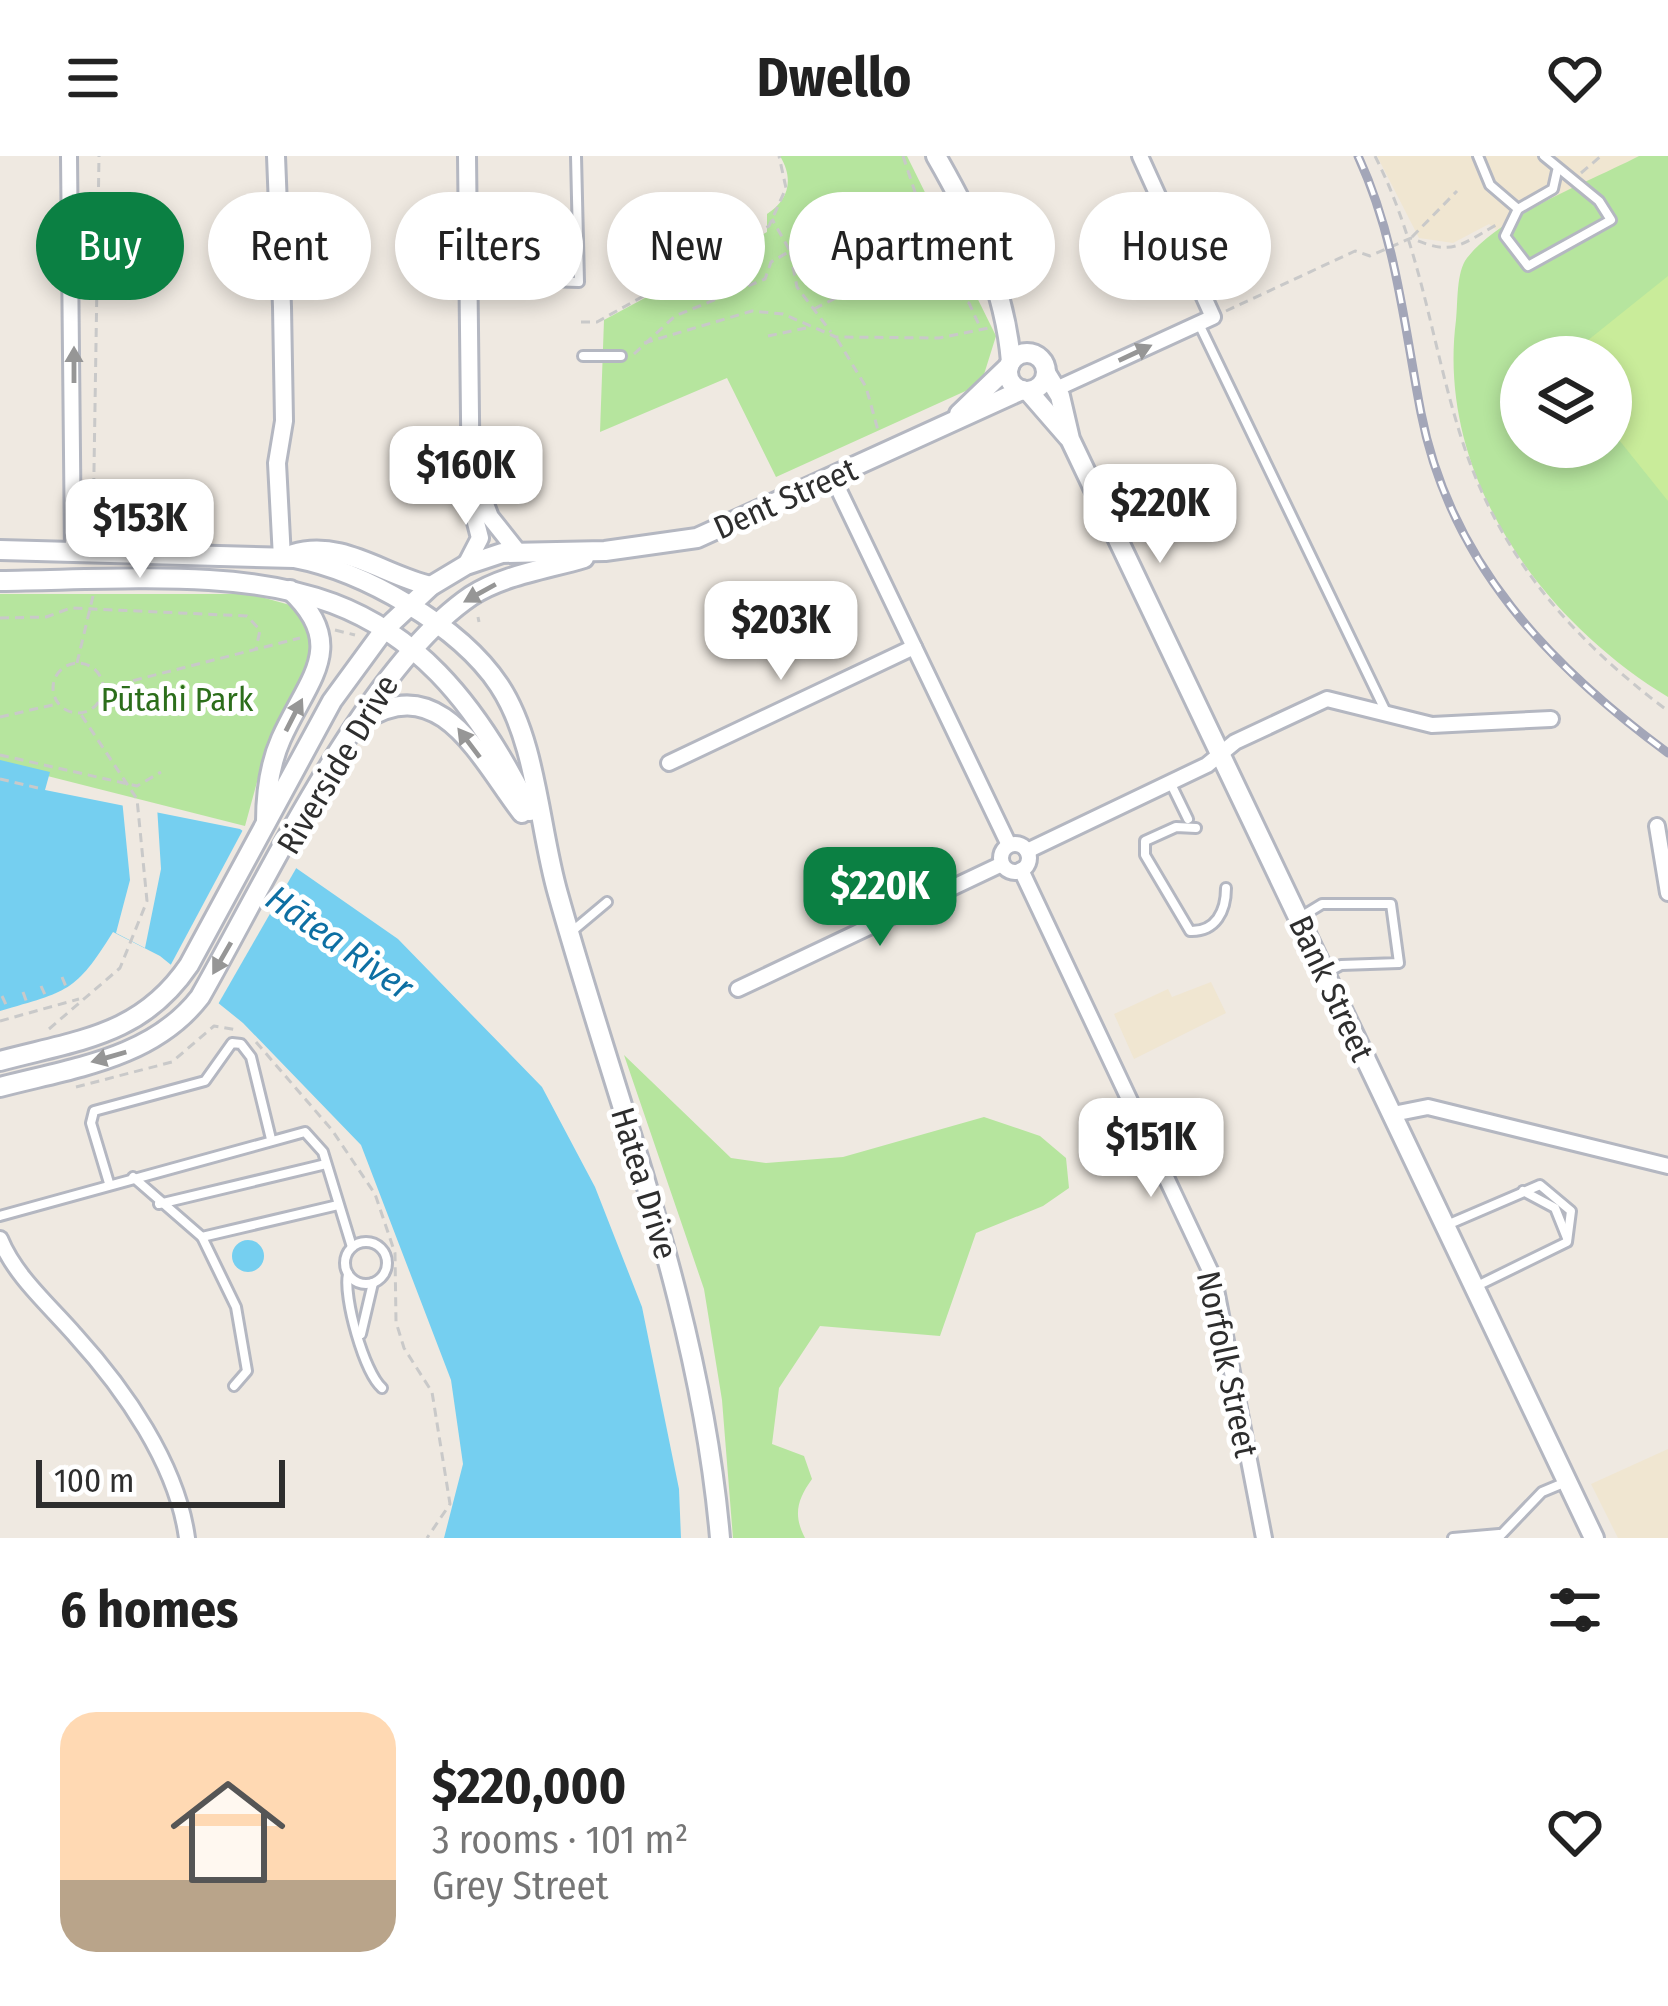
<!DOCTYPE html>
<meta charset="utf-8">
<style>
body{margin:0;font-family:"Fira Sans Condensed",sans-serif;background:#f2f2f2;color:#222;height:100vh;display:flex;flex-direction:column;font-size:45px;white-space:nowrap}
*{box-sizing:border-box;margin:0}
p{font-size:39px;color:#767676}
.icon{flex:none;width:66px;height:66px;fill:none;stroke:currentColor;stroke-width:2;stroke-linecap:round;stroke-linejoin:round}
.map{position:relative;height:1382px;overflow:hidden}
.drawer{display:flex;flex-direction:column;background:#fff;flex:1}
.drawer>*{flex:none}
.guide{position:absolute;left:36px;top:36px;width:1596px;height:108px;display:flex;gap:24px}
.fabs{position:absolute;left:1500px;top:180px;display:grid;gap:24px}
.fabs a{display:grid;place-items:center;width:132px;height:132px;border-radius:50%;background:#fff;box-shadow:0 6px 18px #0003;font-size:60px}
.scale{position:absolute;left:36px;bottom:30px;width:249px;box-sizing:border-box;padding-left:12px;border:6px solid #2e2e2e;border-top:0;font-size:33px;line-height:42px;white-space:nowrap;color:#2e2e2e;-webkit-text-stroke:9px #fff;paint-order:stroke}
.price{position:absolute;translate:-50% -102px;padding:0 27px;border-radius:24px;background:#fff;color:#222;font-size:39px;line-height:78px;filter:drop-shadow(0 3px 6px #0008)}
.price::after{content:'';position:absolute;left:50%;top:72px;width:36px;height:27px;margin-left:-18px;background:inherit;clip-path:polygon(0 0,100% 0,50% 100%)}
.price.active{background:#0b8043;color:#fff}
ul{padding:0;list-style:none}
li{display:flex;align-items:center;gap:36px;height:300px;padding:0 60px}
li+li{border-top:3px solid #e0e0e0}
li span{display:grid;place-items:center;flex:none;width:336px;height:240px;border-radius:36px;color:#555}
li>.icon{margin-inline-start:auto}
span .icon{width:144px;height:144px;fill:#fffc;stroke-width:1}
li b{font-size:51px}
h2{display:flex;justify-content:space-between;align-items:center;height:144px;padding:0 60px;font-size:51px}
.tag{padding:0 42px;border-radius:54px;background:#fff;box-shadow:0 6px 18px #0003;font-size:42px;line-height:108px}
.tag.active{background:#0b8043;color:#fff}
header{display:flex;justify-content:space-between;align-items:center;height:156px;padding:0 60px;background:#fff;font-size:54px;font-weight:700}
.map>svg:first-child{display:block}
.education{fill:#f0e6d1}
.green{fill:#b6e59e;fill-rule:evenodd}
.pitch{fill:#c9ec9a}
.water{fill:#75cff0}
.pier{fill:#efe9e1}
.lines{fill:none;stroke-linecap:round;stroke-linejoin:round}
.service-casing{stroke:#b4b7c1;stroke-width:14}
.minor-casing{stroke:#b4b7c1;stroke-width:20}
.tertiary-casing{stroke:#b4b7c1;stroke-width:22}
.secondary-casing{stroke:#b4b7c1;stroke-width:24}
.path{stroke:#c9c9c9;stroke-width:3;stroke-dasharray:9 6;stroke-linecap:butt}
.service{stroke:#fff;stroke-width:8}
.minor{stroke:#fff;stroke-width:14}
.tertiary{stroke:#fff;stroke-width:16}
.secondary{stroke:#fff;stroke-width:18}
.rail-casing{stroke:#a3a6b8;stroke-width:9}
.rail{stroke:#fff;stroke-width:4.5;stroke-dasharray:14;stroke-linecap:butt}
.oneway{fill:#969696}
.labels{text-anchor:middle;stroke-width:10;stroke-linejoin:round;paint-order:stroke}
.street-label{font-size:33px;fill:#2e2e2e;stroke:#fff}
.park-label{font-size:33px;fill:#2c6e1b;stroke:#fff}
.water-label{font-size:36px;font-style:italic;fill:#0d6fa3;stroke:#fff}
</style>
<header><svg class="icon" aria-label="menu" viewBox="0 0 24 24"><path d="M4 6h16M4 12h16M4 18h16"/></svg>Dwello<svg class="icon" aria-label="heart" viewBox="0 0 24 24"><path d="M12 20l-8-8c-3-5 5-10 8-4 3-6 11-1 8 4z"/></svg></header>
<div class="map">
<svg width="1668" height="1382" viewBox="0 0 1668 1382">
<rect width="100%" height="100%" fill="#efe9e1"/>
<g class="education">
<path d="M1377,0H1639L1496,74L1489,68L1453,87L1419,82Z"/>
<path d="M1211,826L1226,857L1134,903L1114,858L1168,833L1172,841Z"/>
<path d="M1668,1293V1382H1618L1591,1328Z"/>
</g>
<g class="green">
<path d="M780,0H907L996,180L981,228L776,321L727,222L600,276L604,164L767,76V58C789,44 794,23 780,0Z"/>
<path d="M1639,0H1668V541C1540,463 1436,319 1456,164C1458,147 1456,116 1467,102C1502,58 1589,26 1639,0ZM1521,201H1611V291H1521Z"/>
<path d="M0,438H250L290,449L306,465L311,498L260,615L245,670L0,608Z"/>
<path d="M624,899L731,1002L766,1007L843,1001L984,961L1040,980L1066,1002L1069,1032L1043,1050L976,1077L940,1180L820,1170L779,1232L772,1288L804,1300L812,1323C797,1344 793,1359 805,1382H733L722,1244L704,1133Z"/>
</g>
<path class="pitch" d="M1668,120V345L1611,274V201H1567Z"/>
<g class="water">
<path d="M0,604L50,616L45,634L240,673L398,783L542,931L595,1031L642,1151L679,1333L681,1382H444L463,1308L451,1224L361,989L243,867L160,800L113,776C75,837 68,835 0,855Z"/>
<circle cx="248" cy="1100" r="16"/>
</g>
<g class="pier">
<path d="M122,643L157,650L161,713L145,792L116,777L130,724Z"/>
<path d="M245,670L298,709L217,850L168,814Z"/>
</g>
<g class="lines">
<defs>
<g id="service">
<path d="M1478,0L1490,29L1518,53L1505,80L1528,110L1611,64L1599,45L1544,0"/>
<path d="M1518,53L1553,33L1557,15"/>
<path d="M470,123L579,126L576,0"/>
<path d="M1199,168L1386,556"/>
<path d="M583,200H621"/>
<path d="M1171,628L1188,663"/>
<path d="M1196,672L1176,671L1145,685V699L1190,775C1216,776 1226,755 1226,732"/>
<path d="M1299,762L1322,748H1391L1399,807L1341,809L1326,817"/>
<path d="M570,777L607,746"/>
<path d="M133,1021L202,1081L338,1049"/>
<path d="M109,1027L91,967L94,955L205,925L232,887L241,888L251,901L271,983"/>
<path d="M1523,1035L1555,1052L1567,1082"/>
<path d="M159,1048L326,1008"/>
<path d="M0,1060L305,976L323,996L352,1091"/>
<path d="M1447,1069L1540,1029L1571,1055L1567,1086L1475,1131"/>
<path d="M202,1081L236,1151L247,1215L234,1230"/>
<circle cx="366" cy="1107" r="21"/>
<path d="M348,1118C343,1141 364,1216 382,1232"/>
<path d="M361,1178L373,1127"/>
<path d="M1453,1382L1499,1378"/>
<path d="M1498,1382L1542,1336L1566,1326"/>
</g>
<g id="minor">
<path d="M69,0L73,396"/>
<path d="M1056,233L1213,161L1140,0"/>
<path d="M833,322L1009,689"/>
<path d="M669,607L914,491"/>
<path d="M1657,670L1668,737"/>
<circle cx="1015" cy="702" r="14"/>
<path d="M1027,695L1207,609L1235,586L1327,543L1432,569L1551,563"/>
<path d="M1021,714L1214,1123L1264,1382"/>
<path d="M738,833L1002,708"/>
<path d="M1393,958L1428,951L1668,1010"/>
<path d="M0,1083C15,1120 49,1149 75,1179C124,1233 177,1308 187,1382"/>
</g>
<g id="tertiary">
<path d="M276,0L282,151L284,265L277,307L282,402"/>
<path d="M477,327L490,361L517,395"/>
<path d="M466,409L480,382L471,347L467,0"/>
</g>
<g id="secondary">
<path d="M936,0C973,64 1005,132 1011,206"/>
<circle cx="1027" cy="216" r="19"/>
<path d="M1046,217L1060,240L1070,283L1594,1382"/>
<path d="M1028,235L1068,281"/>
<path d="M959,258L1009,210"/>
<path d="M0,394L294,402C363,415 459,469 499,529C537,586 539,673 558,738C618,952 701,1159 720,1382"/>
<path d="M293,398C342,383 385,420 431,430"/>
<path d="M0,425C254,421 403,394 530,655"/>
<path d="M364,564C441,514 481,604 522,657"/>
<path d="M266,666C266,637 269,610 281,583C307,524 350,490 290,434"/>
<path d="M0,905C78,884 141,880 189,809L332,545L384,474L431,430L466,409L502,397L605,395L697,382L1022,234"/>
<path d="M0,931C72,912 152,903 200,841C265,727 365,512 471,440C503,419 547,413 584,402"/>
</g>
</defs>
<use href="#service" class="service-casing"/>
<use href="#minor" class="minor-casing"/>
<use href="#tertiary" class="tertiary-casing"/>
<use href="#secondary" class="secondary-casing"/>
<g class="path">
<path d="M903,0L948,135L969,147L979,169"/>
<path d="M1375,0C1421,91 1431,186 1461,281C1498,399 1571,482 1668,555"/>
<path d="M1581,17L1601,0"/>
<path d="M1412,81L1457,35"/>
<path d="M790,96L797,131L831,176"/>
<path d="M814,153L883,118L920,54"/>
<path d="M1226,155L1355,95L1370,100L1411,82C1452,100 1459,90 1496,69"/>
<path d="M581,166H597L769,70L786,32L779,0"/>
<path d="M768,180L806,172"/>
<path d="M837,183L866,231L879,278"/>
<path d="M644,187L752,155L783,158L836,181L939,182L989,172"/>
<path d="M634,198L675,160L765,123L771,106L790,95L772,63"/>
<path d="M93,376L99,0"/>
<path d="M478,461L479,466"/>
<path d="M0,462L46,461L71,452L247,460L260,474L256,493"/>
<path d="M335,474L355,479"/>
<circle cx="78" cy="532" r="25"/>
<path d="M77,507L93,440"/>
<path d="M104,532L300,482"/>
<path d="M0,561L57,548"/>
<path d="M0,599L137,630L161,616"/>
<path d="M0,623L38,632"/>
<path d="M62,821L67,833"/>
<path d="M41,830L46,841"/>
<path d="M23,836L27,847"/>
<path d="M2,840L8,853"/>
<path d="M0,865L79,843"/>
<path d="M49,873L120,812L147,745L137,643L80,557"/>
<path d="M256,886L332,974L375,1038L395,1097L396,1166L404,1192L432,1236L450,1348L427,1382"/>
<path d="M76,931L172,906L214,870L237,874"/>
</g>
<use href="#service" class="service"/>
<use href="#minor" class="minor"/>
<use href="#tertiary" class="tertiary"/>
<use href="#secondary" class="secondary"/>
<defs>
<path id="rail" d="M1358,0C1396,82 1404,169 1421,257C1450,407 1550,510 1668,597"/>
</defs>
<use href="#rail" class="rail-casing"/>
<use href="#rail" class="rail"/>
</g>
<defs><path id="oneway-solid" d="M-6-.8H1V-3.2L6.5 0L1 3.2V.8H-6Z" transform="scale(3)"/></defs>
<g class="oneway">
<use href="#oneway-solid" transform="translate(1135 197) rotate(-25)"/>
<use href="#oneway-solid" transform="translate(74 209) rotate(-90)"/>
<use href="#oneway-solid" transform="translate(480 437) rotate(151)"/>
<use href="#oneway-solid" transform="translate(294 559) rotate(-63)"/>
<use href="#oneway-solid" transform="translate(469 587) rotate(-127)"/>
<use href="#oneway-solid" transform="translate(222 802) rotate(120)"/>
<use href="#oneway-solid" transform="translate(109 901) rotate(164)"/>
</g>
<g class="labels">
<g class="street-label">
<text transform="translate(785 342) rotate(-24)" y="12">Dent Street</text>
<text transform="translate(337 608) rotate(-59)" y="12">Riverside Drive</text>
<text transform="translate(1332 832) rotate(65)" y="12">Bank Street</text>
<text transform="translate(645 1027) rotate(73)" y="12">Hatea Drive</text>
<text transform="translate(1228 1208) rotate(78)" y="12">Norfolk Street</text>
</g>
<g class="park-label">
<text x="177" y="555">Pūtahi Park</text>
</g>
<g class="water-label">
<text transform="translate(340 786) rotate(35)" y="13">Hātea River</text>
</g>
</g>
</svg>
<div class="fabs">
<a><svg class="icon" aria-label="layers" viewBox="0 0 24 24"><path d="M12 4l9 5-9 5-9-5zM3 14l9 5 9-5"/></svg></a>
</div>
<div class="scale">100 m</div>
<b class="price" style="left:466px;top:372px">$160K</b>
<b class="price" style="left:1160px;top:410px">$220K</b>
<b class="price" style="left:140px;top:425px">$153K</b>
<b class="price" style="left:781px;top:527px">$203K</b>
<b class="price active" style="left:880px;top:793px">$220K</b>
<b class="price" style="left:1151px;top:1044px">$151K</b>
<div class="guide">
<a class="tag active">Buy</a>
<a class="tag">Rent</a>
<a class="tag">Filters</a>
<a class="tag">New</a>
<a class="tag">Apartment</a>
<a class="tag">House</a>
</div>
</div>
<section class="drawer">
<h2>6 homes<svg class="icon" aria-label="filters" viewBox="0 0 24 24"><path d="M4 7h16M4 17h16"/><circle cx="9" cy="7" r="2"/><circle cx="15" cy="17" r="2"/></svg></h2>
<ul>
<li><span style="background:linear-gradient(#ffd9b3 70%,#b9a48a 0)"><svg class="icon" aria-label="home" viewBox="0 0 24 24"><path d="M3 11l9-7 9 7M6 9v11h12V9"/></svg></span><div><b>$220,000</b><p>3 rooms · 101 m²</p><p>Grey Street</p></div><svg class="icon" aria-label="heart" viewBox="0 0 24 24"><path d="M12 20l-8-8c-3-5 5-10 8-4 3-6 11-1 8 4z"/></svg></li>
</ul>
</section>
